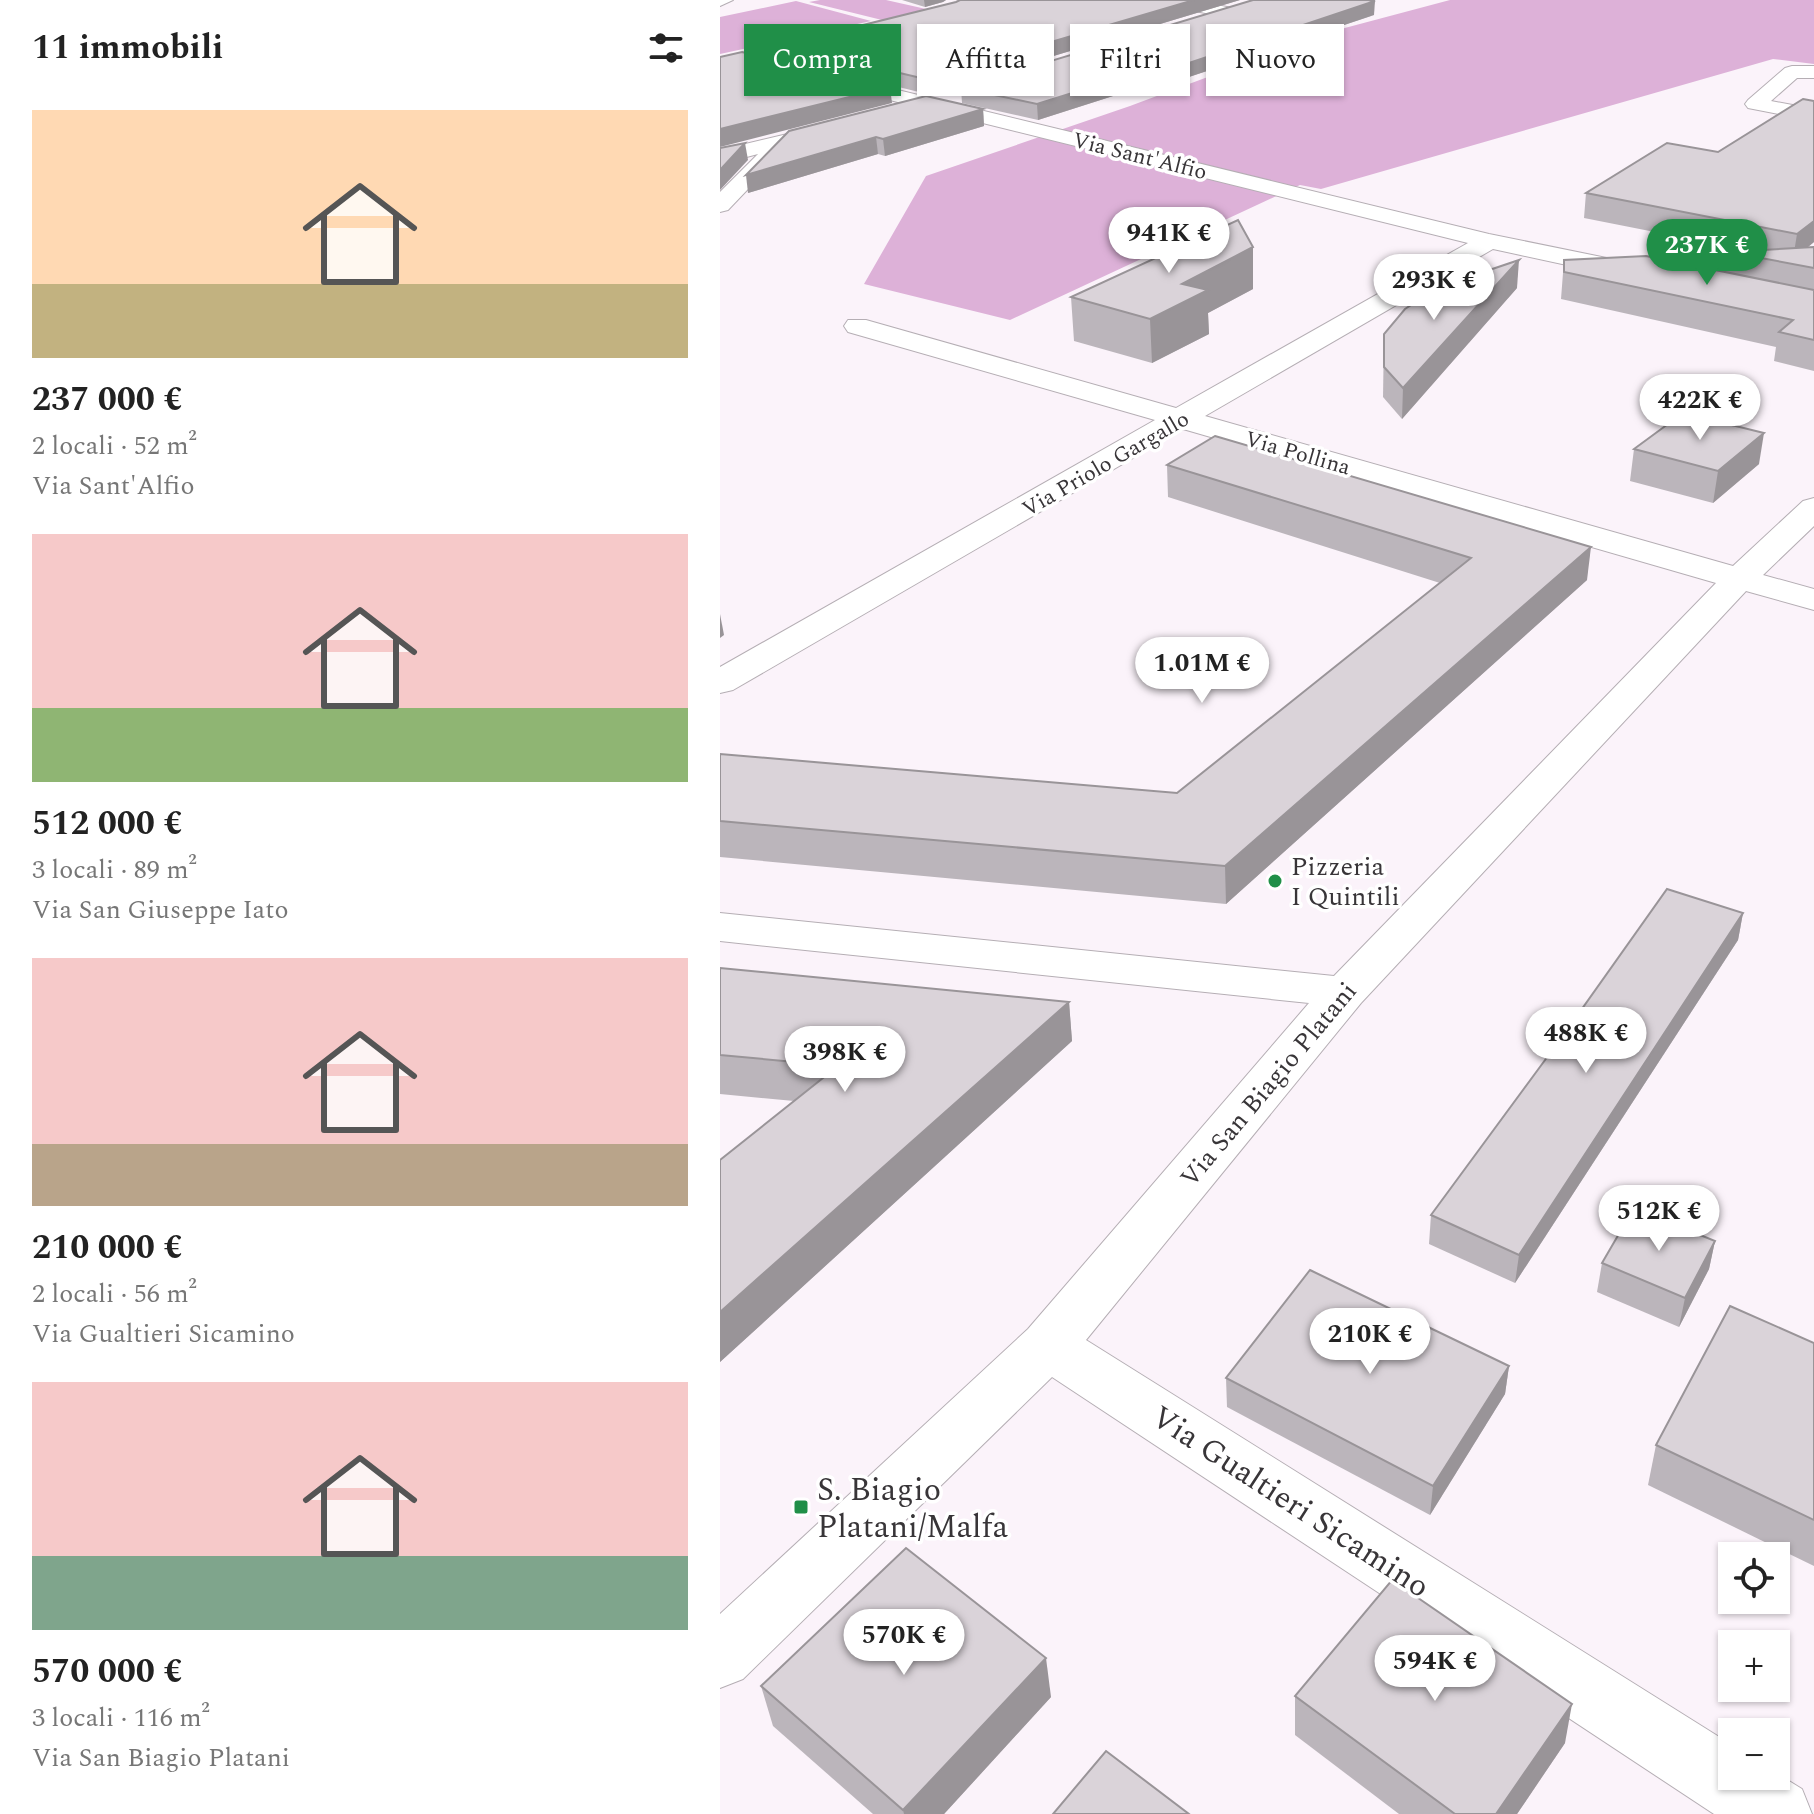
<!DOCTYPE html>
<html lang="it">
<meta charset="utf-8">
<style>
body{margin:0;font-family:Spectral,serif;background:#f6f6f6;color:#222;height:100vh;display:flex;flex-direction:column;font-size:30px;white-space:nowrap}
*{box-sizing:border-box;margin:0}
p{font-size:26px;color:#767676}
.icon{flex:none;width:44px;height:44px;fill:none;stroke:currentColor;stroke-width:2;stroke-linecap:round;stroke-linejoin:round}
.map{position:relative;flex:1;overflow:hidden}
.side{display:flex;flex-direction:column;background:#fff;width:720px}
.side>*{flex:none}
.guide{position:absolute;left:24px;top:24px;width:760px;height:72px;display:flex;gap:16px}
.tools{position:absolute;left:998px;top:1542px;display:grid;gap:16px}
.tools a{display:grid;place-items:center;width:72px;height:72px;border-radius:0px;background:#fff;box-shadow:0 2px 6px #0004;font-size:40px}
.price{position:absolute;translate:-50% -68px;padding:0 18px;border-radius:28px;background:#fff;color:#222;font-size:26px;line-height:52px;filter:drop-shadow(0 2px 4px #0008)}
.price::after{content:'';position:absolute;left:50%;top:48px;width:24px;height:18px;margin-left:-12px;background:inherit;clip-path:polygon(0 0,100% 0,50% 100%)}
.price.active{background:#208f48;color:#fff}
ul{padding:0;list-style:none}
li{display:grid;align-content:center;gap:16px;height:424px;padding:0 32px}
li span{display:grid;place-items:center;height:248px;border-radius:0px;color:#555}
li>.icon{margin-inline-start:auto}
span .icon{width:144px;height:144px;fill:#fffc;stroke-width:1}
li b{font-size:34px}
h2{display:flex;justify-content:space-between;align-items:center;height:96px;padding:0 32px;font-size:34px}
.tag{padding:0 28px;border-radius:0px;background:#fff;box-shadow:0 2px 6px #0004;font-size:28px;line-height:72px}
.tag.active{background:#208f48;color:#fff}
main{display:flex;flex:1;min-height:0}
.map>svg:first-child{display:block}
.green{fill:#ddb1d8}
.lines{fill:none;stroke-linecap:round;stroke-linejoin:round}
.minor-casing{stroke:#b5aeb4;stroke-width:2}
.minor{fill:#fff;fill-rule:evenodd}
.wall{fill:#bbb5bb}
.shaded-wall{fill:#999498}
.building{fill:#dad3d9;stroke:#999498;stroke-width:2}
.poi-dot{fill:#208f48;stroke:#fff;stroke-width:3}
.labels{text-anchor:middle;stroke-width:7;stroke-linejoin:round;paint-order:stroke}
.far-street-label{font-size:22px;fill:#383538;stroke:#fff}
.poi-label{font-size:26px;fill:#383538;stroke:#fff;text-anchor:start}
.street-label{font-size:26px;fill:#383538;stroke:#fff}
.near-poi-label{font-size:32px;fill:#383538;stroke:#fff;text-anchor:start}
.near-street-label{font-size:32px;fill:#383538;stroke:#fff}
</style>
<main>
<section class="side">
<h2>11 immobili<svg class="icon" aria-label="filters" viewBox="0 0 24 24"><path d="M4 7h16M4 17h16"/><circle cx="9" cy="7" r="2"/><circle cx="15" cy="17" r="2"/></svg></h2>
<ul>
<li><span style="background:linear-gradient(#ffd9b3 70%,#c2b280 0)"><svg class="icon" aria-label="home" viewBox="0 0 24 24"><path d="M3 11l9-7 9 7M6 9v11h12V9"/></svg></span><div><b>237 000 €</b><p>2 locali · 52 m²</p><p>Via Sant'Alfio</p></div></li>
<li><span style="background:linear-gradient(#f6c9c9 70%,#8fb573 0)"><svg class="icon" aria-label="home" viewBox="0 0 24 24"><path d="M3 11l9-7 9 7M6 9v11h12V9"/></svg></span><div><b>512 000 €</b><p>3 locali · 89 m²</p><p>Via San Giuseppe Iato</p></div></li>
<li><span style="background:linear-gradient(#f6c9c9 75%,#b9a48a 0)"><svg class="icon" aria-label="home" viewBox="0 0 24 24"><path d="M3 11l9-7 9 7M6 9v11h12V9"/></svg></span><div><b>210 000 €</b><p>2 locali · 56 m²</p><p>Via Gualtieri Sicamino</p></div></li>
<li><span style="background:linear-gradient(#f6c9c9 70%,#7fa58c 0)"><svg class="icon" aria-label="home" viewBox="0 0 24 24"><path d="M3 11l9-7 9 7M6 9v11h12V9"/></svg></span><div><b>570 000 €</b><p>3 locali · 116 m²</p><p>Via San Biagio Platani</p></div></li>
</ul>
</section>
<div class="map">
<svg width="1094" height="1814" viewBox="0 0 1094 1814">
<rect width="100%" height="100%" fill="#fbf3fa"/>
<g class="green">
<path d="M100,0H166L206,9L162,20L89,2Z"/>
<path d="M730,0H1094V64L1053,59L601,189L580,185L290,320L144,284L206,176L410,106L606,33Z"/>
<path d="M76,1L151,21L0,54V17Z"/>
</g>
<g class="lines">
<defs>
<g id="minor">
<path d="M0,0H13L0,6Z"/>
<path d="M435,0H471L512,8L515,12L506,17L444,5Z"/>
<path d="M122,31L131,36L128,40L0,71V59Z"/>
<path d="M1072,66H1094V78H1077L1051,101L1094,109V121L1028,108L1025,104L1028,100L1065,68Z"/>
<path d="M112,74L769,234L916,264L925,267L929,272L925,277L916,280L773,249L485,416L1013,566L1083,501L1094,498V526L1043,575L1094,589V610L1026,591L641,1003L366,1340L1012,1745V1776H1056V1773L1082,1789L1092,1814H994L332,1377L23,1679L0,1688V1614L308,1329L589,1003L0,941V913L614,976L996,583L463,429L13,690L0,693V667L435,420L128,332L124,326L128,320H146L456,408L748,243L105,84L102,80Z"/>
<path d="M114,123L124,129L121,133L69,146L8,210L0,212V192L38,154L0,164V150Z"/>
</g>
</defs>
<use href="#minor" class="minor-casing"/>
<use href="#minor" class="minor"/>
</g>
<g class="wall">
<path d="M182,0H226L223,2L205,7Z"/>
<path d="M240,0H520L207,94L65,59L62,45L236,2Z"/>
<path d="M654,15L454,82L443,80L318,120L242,103L241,88Z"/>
<path d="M263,109L264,126L165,156L158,154L28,193L69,131Z"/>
<path d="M947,143L1094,242L1087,248L1094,247V371L1054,361L1056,347L841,299L844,260L1006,272L1009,252L1031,251L864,218L866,193Z"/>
<path d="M797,288L682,419L663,397L664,334Z"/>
<path d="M533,289L488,313L489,334L432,363L354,341L351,297Z"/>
<path d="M914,449L1039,464L993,503L910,481Z"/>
<path d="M447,465L867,580L506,904L0,857V754L457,793L720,583L448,497Z"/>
<path d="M1023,913L1018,940L795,1283L709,1244L711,1215L842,1037Z"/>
<path d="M0,968L349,1002L352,1041L0,1362V1160L74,1101L0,1094Z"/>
<path d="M995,1241L989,1269L959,1327L877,1292L882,1263Z"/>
<path d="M1094,1343V1566L928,1485L936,1445Z"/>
<path d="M789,1366L785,1394L710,1515L507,1407L506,1378Z"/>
<path d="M41,1686L331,1697L224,1814H153L53,1726Z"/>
<path d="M575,1696L845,1743L797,1814H679L575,1735Z"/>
</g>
<g class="shaded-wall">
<path d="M204,0H226L223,2L205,7Z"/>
<path d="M474,0H520L207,94L205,79Z"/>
<path d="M655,1L654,15L454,82V68Z"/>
<path d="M442,65L443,80L318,120L317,104Z"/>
<path d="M170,87L172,103L0,147V129Z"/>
<path d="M263,109L264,126L165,156L163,139Z"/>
<path d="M156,137L158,154L28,193L26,175Z"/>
<path d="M25,143L28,160L0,190V170Z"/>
<path d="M1094,221V242L1073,259L1077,234Z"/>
<path d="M533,247V289L488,313L489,334L432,363L430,319L462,284Z"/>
<path d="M799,260L797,288L682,419L683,388Z"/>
<path d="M1044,433L1039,464L993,503L998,471Z"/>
<path d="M871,547L867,580L506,904L505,866Z"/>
<path d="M0,614L4,635L0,638Z"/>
<path d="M1023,913L1018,940L795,1283L799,1255Z"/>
<path d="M349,1002L352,1041L0,1362V1312Z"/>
<path d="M995,1241L989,1269L959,1327L965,1298Z"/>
<path d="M789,1366L785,1394L710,1515L713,1486Z"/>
<path d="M326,1658L331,1697L224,1814H184L183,1810Z"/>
<path d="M852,1704L845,1743L797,1814H776Z"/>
</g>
<g class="building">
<path d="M240,0H474L205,79L62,45L236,2Z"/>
<path d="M533,0H648L655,1L454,68L442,65L317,104L241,88Z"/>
<path d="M22,52L170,87L0,129V57Z"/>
<path d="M206,96L263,109L163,139L156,137L26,175L69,131Z"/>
<path d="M1083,99L1094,101V221L1077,234L866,193L947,143L998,152Z"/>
<path d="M25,143L0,170V148Z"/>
<path d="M518,220L533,247L462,284L488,290L430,319L351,297Z"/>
<path d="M1094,247V268L1009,252Z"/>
<path d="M926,256L1094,290V340L1059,332L1073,320L844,272V260Z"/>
<path d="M799,260L683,388L664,367V334L685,309L719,287Z"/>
<path d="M963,413L1044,433L998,471L914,449Z"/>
<path d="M495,436L871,547L505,866L0,821V754L457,793L751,558L447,465Z"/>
<path d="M947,889L1023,913L799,1255L711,1215L842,1037Z"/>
<path d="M0,968L349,1002L0,1312V1160L118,1066L0,1055Z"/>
<path d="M914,1208L995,1241L965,1298L882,1263Z"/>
<path d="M590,1270L789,1366L713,1486L506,1378Z"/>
<path d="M1010,1306L1094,1343V1520L936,1445Z"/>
<path d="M186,1548L326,1658L183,1810L41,1686Z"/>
<path d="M672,1580L852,1704L776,1814H735L575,1696Z"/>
<path d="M386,1751L469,1814H333Z"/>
</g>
<g class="poi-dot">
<circle cx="555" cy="881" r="8"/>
<rect x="73" y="1499" width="16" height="16" rx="4"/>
</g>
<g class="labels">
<g class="far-street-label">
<text transform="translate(420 155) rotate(14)" y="8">Via Sant'Alfio</text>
<text transform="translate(578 452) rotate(16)" y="8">Via Pollina</text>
<text transform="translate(385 463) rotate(-30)" y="8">Via Priolo Gargallo</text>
</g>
<g class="poi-label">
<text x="571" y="875">Pizzeria<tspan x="571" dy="30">I Quintili</tspan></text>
</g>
<g class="street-label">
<text transform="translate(548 1084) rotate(-50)" y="9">Via San Biagio Platani</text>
</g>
<g class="near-poi-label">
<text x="97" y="1500">S. Biagio<tspan x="97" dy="37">Platani/Malfa</tspan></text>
</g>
<g class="near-street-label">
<text transform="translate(571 1501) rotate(33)" y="11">Via Gualtieri Sicamino</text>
</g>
</g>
</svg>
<div class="tools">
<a><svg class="icon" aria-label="locate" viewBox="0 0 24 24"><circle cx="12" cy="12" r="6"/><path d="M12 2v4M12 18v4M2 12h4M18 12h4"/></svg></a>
<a>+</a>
<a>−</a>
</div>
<b class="price" style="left:449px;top:275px">941K €</b>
<b class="price active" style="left:987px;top:287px">237K €</b>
<b class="price" style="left:714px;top:322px">293K €</b>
<b class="price" style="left:980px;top:442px">422K €</b>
<b class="price" style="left:482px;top:705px">1.01M €</b>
<b class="price" style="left:866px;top:1075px">488K €</b>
<b class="price" style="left:125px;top:1094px">398K €</b>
<b class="price" style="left:939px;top:1253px">512K €</b>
<b class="price" style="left:650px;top:1376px">210K €</b>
<b class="price" style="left:184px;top:1677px">570K €</b>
<b class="price" style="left:715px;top:1703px">594K €</b>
<div class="guide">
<a class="tag active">Compra</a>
<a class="tag">Affitta</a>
<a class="tag">Filtri</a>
<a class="tag">Nuovo</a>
</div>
</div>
</main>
